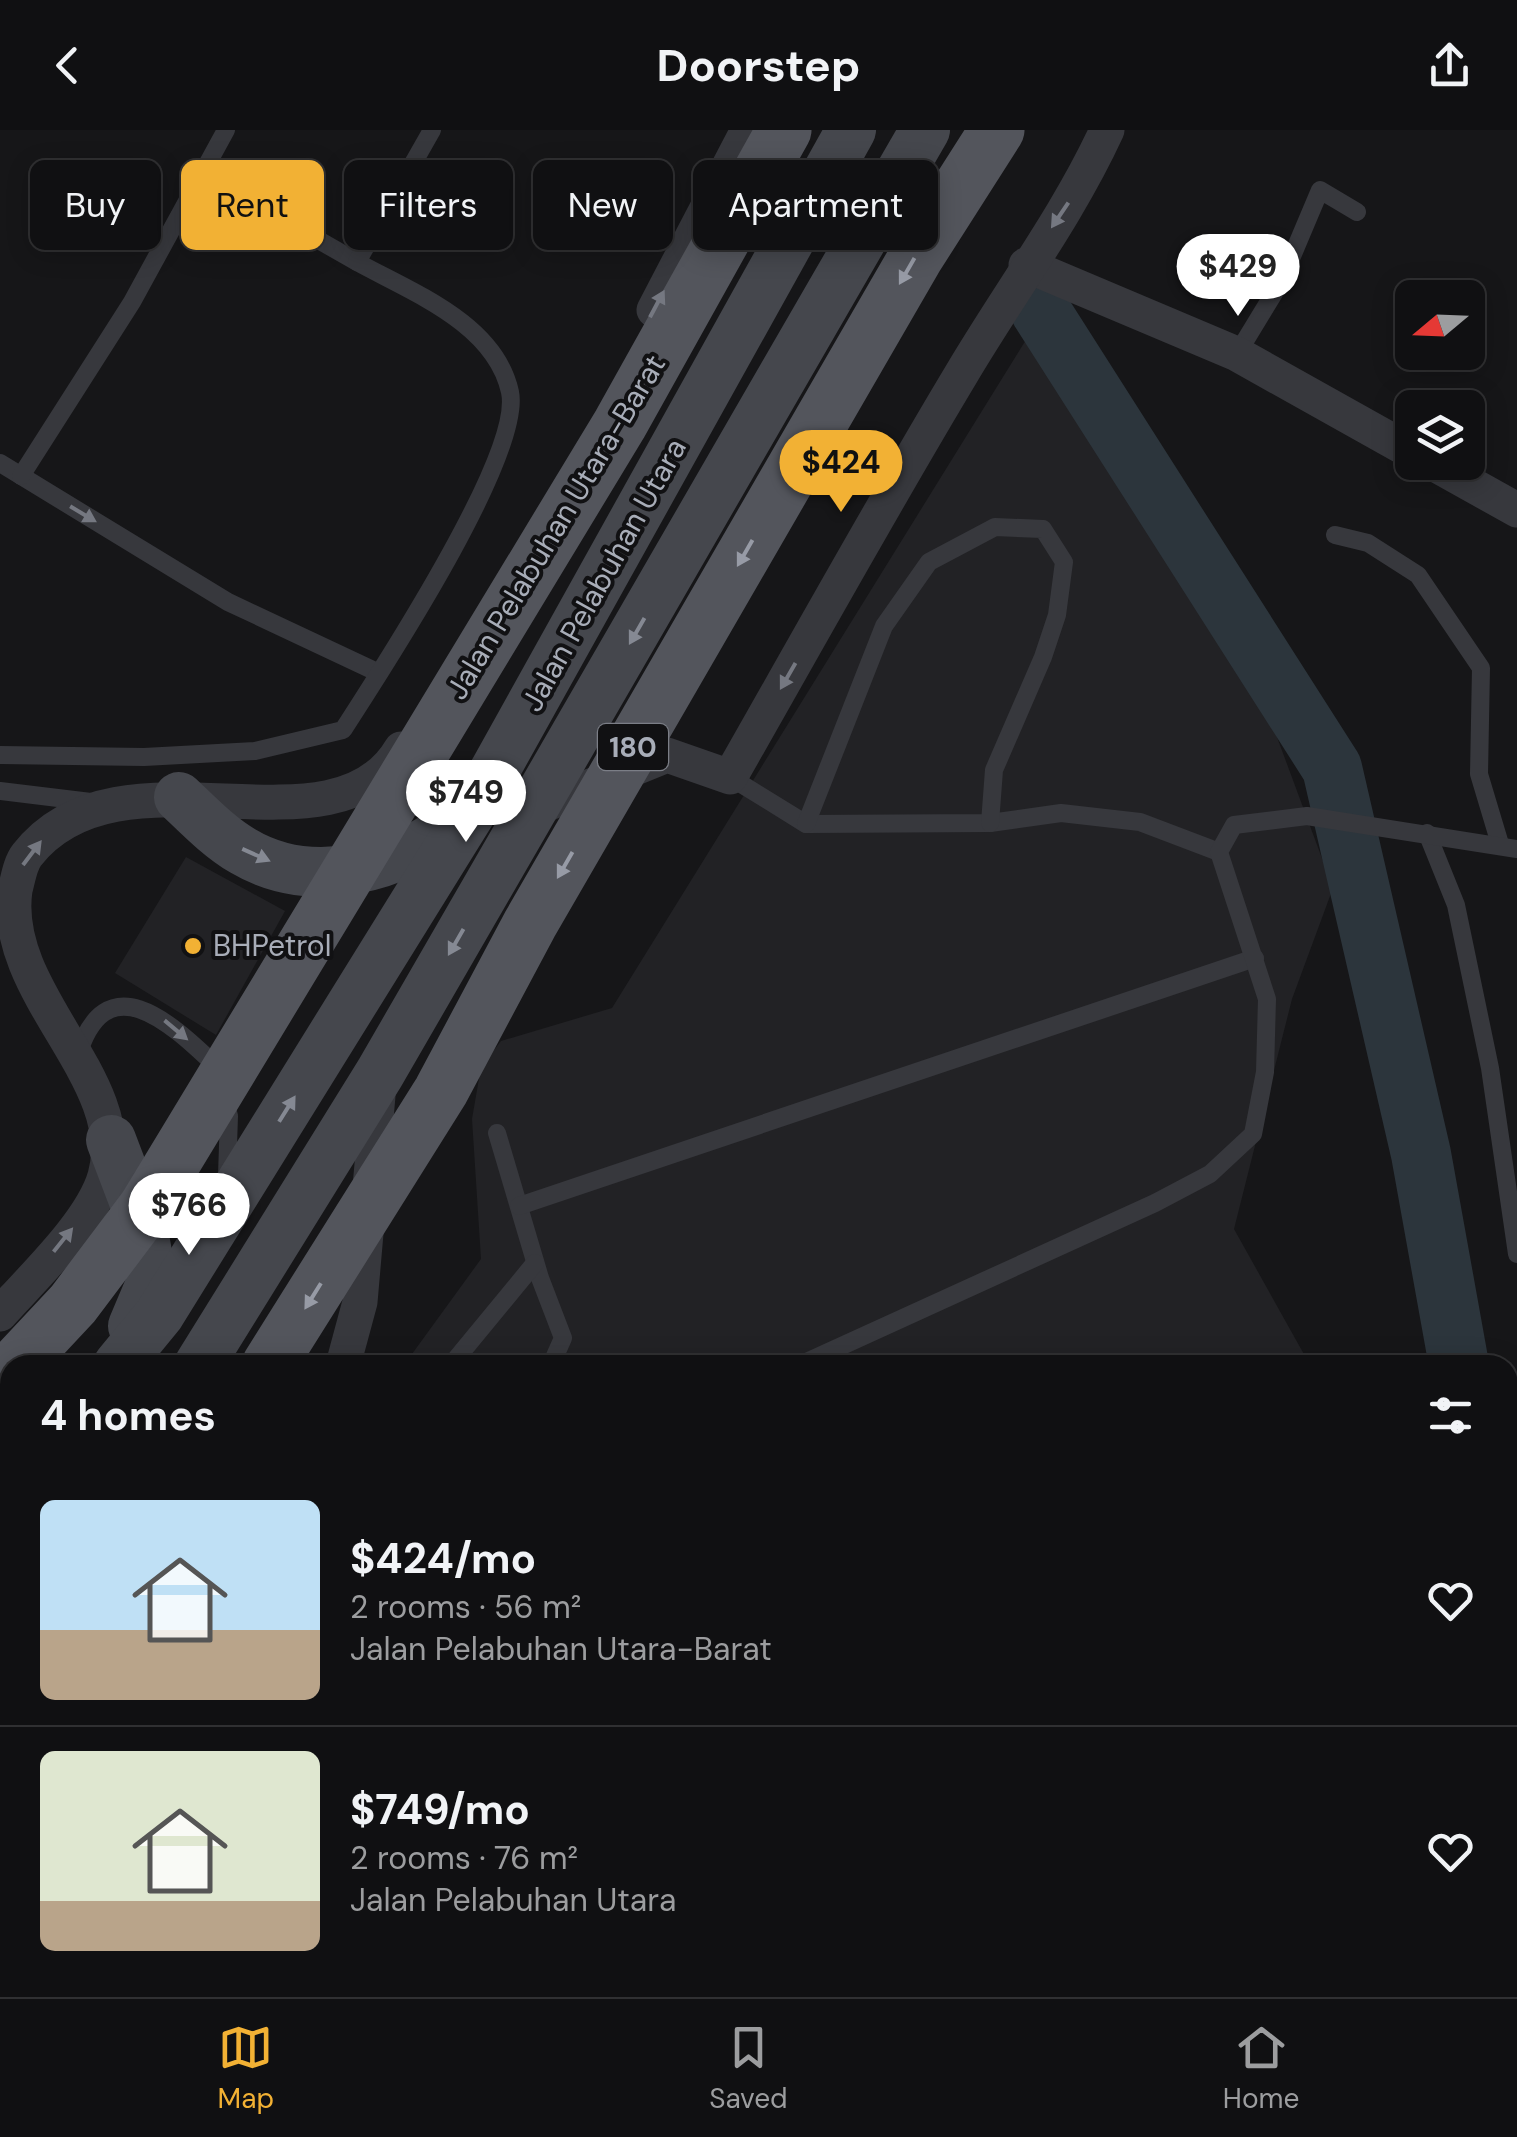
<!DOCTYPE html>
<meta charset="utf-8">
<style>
body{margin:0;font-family:"DM Sans",sans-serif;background:#1e1e20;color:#f1f3f6;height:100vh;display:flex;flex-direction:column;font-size:38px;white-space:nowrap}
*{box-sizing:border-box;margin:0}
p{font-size:32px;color:#9c9d9f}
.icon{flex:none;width:55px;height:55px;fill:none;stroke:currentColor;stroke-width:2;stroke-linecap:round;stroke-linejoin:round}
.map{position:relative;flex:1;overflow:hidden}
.drawer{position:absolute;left:0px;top:1225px;width:1518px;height:642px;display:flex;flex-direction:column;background:#101012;border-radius:30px 30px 0 0;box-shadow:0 5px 25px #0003,0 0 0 2px #303032}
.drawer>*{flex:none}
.hud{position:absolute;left:30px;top:30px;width:1000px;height:90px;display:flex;gap:20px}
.needle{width:65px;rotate:251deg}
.fabs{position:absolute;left:1395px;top:150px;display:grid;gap:20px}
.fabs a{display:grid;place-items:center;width:90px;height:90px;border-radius:15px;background:#101012;box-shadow:0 5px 25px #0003,0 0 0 2px #303032;font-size:50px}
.price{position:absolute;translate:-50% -85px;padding:0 22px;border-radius:35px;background:#fff;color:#222;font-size:32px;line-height:65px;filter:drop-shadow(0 2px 5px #0008)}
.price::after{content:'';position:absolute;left:50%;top:60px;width:30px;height:22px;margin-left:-15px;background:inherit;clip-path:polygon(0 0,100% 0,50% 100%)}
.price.active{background:#f2b134;color:#111}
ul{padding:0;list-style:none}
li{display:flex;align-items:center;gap:30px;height:250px;padding:0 40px}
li+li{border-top:2px solid #303032}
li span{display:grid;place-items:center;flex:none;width:280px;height:200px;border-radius:15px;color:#555}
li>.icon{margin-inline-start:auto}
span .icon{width:120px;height:120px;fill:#fffc;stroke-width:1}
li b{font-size:42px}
h2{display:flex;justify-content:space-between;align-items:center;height:120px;padding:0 40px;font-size:42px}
.tag{padding:0 35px;border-radius:15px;background:#101012;box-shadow:0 5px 25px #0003,0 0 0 2px #303032;font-size:35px;line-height:90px}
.tag.active{background:#f2b134;color:#111}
header{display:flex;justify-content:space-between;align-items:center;height:130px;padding:0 40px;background:#101012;font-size:45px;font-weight:700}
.dock{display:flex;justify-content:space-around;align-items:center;height:140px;border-top:2px solid #303032;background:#101012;font-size:28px;color:#9c9d9f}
.dock a{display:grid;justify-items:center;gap:5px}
.dock .active{color:#f2b134}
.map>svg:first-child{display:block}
.built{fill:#222225}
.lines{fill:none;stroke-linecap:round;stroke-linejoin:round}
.river{stroke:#2c353c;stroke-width:60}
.lane{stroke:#37383d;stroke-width:18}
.street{stroke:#37383d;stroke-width:35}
.secondary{stroke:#45474d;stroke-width:50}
.primary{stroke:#53555c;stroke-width:55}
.primary-bridge{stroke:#53555c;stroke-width:55}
.oneway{fill:#757881}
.oneway2{fill:#979ba6}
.oneway3{fill:#858993}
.poi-dot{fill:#f2b134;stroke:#111113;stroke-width:4}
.labels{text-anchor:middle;stroke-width:8;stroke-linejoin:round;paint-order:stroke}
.shield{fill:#111113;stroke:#7b7e86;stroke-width:2.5}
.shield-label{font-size:28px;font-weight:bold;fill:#a8adb8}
.street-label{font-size:30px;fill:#a8adb8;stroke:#111113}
.poi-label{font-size:30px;fill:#a8adb8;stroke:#111113;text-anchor:start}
</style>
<header><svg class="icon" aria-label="back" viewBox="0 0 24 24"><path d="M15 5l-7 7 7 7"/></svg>Doorstep<svg class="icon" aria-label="share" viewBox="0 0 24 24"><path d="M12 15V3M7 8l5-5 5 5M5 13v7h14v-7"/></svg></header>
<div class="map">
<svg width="1517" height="1867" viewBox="0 0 1517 1867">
<rect width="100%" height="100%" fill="#161618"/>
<g class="built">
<path d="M1029,205L1274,599L1333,758L1292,869L1234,1099L1310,1235H404L481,1129L472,989L481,937L501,911L612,878Z"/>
<path d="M186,727L285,781L216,905L115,843Z"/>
<path d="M1508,1584L1517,1601V1867H411L413,1858H1508Z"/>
</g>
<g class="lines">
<g class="river">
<path d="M1040,180L1332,638L1421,1024L1459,1235"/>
<path d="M1508,1420L1517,1440"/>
</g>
<g class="lane">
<path d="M203,44L357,132"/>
<path d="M1237,224L1282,150L1320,60L1357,82"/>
<path d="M0,333L228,472L379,543"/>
<path d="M21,346L132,172L226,0"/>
<path d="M1335,405L1368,413L1418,445L1481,538L1479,644L1500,714"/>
<path d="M0,625L144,627L255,621L343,600C381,541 523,325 510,262C495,193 411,162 357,132L432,0"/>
<path d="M730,647L806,694L990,693L1061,683L1140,692L1219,722"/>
<path d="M0,661L99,673"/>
<path d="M806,694L884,496L929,432L995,397L1043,399L1064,432L1057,485L1043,527L994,640L990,693"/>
<path d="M1427,703L1456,775L1490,938L1517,1124"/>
<path d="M77,928C105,832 170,892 215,935L216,942"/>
<path d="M225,972L229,986L227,1045"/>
<path d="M497,1003L540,1148L563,1208L551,1235"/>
<path d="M519,1076L1255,828"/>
<path d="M451,1235L535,1133"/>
<path d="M800,1235L1155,1073L1210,1044L1253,1004L1265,942L1267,869L1219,722L1234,695L1307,686L1517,719"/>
<path d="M832,1858L840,1867"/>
<path d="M371,1867L375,1858"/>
<path d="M675,1867L684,1858"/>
</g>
<g class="street">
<path d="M1026,135L1237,224L1412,322"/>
<path d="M654,180L748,0"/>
<path d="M1431,332L1517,380"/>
<path d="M532,680L667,625L730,647C807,512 882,376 962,243C1010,162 1068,85 1107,0"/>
<path d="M0,1184C32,1148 92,1092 105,1046C132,950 0,864 15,760C18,749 20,734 27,725C120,606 333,735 401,619"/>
<path d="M343,1235L360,1172L379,954"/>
<path d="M0,1628L10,1619"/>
</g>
<g class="secondary">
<path d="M179,667C199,686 219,707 243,721C312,762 400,738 457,690"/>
<path d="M111,1010L141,1089L152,1151L133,1196"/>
<path d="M118,1235L159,1185L476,674L851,0"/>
<path d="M199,1235L380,943L925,0"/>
<path d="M0,1373L10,1362"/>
<path d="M0,1469L10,1460"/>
</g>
<path class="primary" d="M0,1558L10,1548"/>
<g class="primary-bridge">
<path d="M16,1235L73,1174L146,1077L620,294L784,0"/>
<path d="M269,1235L441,961L530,794L916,127L997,0"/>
</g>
</g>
<defs><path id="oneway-solid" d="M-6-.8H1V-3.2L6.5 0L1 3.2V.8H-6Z" transform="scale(2.5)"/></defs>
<g class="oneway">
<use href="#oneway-solid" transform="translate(1060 85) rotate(124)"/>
<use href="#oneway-solid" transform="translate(657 174) rotate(-62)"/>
<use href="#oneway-solid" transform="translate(83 384) rotate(31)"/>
<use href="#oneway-solid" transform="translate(788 546) rotate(120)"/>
<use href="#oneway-solid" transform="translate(32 723) rotate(-53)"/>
<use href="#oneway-solid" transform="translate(176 900) rotate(40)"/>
<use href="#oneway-solid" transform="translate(63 1110) rotate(-51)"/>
</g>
<g class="oneway2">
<use href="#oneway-solid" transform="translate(907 141) rotate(120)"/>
<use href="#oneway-solid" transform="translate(745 423) rotate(120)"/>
<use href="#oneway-solid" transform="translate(565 735) rotate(120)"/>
<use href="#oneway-solid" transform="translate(313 1166) rotate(122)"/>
</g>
<g class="oneway3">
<use href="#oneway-solid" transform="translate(637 501) rotate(120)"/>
<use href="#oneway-solid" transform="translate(256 725) rotate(24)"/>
<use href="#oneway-solid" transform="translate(456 812) rotate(120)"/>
<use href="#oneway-solid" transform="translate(287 979) rotate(-58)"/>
</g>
<circle class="poi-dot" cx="193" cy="816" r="10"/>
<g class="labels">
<rect class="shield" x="598" y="594" width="70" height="46" rx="8"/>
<g class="shield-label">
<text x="633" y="627">180</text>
</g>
<g class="street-label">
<text transform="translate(556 397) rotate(-59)" y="10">Jalan Pelabuhan Utara-Barat</text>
<text transform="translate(604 445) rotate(-61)" y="10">Jalan Pelabuhan Utara</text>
</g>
<g class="poi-label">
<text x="213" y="826">BHPetrol</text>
</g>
</g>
</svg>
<div class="fabs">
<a><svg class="needle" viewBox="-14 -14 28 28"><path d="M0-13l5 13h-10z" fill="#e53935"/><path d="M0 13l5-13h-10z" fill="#9c9d9f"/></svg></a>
<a><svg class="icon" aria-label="layers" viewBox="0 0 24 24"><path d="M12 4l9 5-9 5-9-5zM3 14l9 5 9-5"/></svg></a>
</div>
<b class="price" style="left:1238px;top:189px">$429</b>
<b class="price active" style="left:841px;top:385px">$424</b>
<b class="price" style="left:466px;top:715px">$749</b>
<b class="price" style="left:189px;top:1128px">$766</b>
<div class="hud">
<a class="tag">Buy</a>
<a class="tag active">Rent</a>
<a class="tag">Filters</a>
<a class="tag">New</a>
<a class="tag">Apartment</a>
</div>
<section class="drawer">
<h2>4 homes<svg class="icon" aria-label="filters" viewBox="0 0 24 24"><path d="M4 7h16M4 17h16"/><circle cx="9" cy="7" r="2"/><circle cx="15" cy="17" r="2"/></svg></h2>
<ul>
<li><span style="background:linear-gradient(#bfe0f5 65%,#b9a48a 0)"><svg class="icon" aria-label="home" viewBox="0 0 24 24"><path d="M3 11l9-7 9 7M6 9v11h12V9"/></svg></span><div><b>$424/mo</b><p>2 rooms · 56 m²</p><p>Jalan Pelabuhan Utara-Barat</p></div><svg class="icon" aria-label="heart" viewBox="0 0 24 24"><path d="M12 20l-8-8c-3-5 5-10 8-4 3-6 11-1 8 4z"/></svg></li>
<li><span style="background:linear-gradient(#dfe7d0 75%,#b9a48a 0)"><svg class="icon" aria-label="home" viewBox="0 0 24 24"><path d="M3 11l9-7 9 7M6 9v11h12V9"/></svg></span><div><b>$749/mo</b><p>2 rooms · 76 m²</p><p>Jalan Pelabuhan Utara</p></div><svg class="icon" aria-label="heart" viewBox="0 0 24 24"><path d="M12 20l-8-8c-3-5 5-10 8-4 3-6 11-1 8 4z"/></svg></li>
</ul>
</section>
</div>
<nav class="dock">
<a class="active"><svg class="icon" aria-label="map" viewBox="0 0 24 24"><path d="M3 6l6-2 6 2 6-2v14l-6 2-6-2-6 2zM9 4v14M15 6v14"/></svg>Map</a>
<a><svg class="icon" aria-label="saved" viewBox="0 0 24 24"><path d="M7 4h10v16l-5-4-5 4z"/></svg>Saved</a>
<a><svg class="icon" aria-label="home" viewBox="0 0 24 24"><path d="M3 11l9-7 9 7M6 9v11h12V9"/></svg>Home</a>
</nav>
